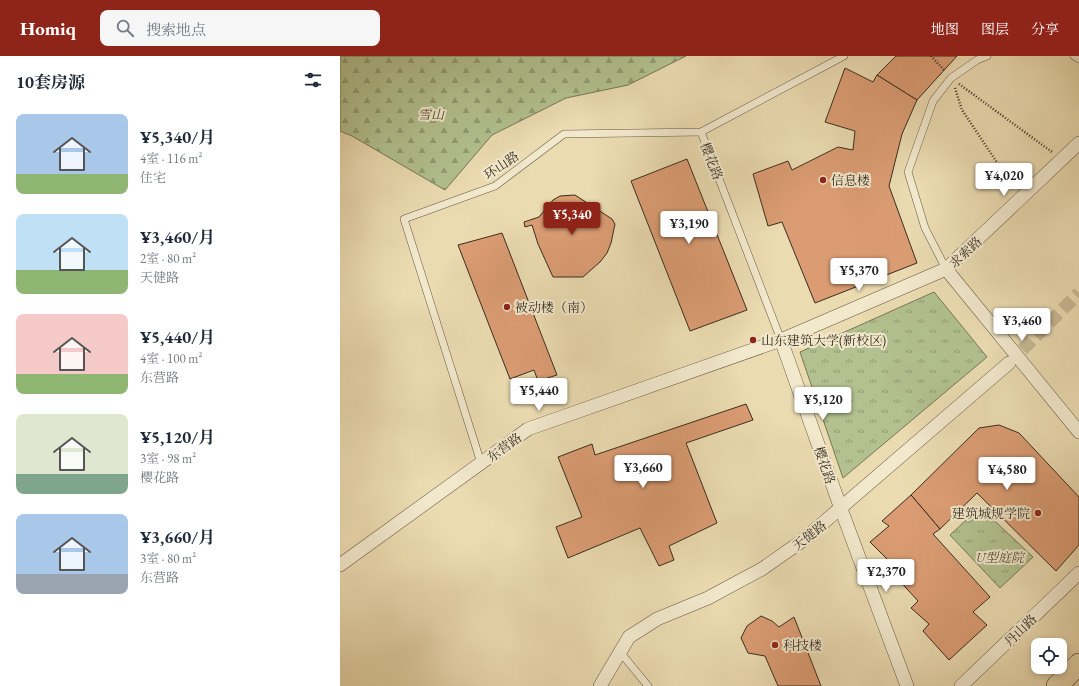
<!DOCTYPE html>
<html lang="zh">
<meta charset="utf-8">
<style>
body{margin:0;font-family:"EB Garamond","Noto Serif SC",serif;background:#f6f6f7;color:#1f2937;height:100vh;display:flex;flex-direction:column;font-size:15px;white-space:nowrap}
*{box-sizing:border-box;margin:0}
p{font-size:13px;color:#747a83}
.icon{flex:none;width:22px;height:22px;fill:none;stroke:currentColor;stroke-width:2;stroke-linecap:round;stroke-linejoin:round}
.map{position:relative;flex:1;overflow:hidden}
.sheet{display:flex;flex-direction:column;background:#fff;width:340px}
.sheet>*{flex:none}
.buttons{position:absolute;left:691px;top:582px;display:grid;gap:8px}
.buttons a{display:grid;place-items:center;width:36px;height:36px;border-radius:8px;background:#fff;box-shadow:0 2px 6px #0003;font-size:20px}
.price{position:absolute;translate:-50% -34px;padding:0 9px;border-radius:4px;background:#fff;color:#222;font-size:13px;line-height:26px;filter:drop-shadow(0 1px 2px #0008)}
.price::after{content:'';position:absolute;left:50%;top:24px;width:12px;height:9px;margin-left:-6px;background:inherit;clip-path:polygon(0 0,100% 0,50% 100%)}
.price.active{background:#8f2418;color:#fff}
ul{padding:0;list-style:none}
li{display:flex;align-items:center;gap:12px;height:100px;padding:0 16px}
li span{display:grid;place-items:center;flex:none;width:112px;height:80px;border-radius:8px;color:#555}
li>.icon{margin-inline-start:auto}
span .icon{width:48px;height:48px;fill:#fffc;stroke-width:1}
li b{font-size:17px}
h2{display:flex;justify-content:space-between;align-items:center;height:48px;padding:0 16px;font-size:17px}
header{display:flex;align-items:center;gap:24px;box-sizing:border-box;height:56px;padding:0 20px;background:#8f2418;color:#fff}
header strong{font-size:19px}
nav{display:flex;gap:22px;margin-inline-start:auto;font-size:14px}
.search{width:280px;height:36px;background:#f6f6f7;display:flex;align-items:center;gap:10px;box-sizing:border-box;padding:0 14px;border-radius:8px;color:#747a83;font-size:15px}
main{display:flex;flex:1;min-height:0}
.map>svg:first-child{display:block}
.forest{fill:url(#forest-firs);stroke:#757758}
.park{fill:url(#park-tufts);stroke:#757758}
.building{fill:#db9c73;stroke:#382d21}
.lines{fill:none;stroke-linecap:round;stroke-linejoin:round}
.street-tunnel{stroke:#c7b894;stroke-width:13;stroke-dasharray:13 6;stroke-linecap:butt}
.lane-casing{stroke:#655845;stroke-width:8}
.street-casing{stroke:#655845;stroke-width:14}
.primary-casing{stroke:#382d21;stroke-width:22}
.path{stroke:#382d21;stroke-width:2.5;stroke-dasharray:1 2;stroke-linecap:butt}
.lane{stroke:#f2e8cc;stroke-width:7}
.street{stroke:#f2e8cc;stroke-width:13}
.primary{stroke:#ebdbb1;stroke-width:21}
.poi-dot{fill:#8f2418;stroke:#f2e8cc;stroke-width:1.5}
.labels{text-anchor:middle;stroke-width:4;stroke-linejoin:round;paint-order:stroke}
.park-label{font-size:13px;font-style:italic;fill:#504b37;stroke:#f2e8cc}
.street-label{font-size:13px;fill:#382d21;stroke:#f2e8cc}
.poi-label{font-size:13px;fill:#382d21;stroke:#f2e8cc;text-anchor:start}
</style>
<header>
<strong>Homiq</strong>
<div class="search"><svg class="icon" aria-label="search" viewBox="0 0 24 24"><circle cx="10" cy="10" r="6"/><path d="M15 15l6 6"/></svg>搜索地点</div>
<nav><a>地图</a><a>图层</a><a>分享</a></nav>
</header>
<main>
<section class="sheet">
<h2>10套房源<svg class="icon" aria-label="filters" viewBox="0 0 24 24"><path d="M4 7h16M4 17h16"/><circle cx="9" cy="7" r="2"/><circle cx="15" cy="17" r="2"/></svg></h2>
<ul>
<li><span style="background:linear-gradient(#a9c7e8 75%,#8fb573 0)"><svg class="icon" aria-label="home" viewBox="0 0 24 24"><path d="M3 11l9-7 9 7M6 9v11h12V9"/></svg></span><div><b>¥5,340/月</b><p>4室 · 116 m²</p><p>住宅</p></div></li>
<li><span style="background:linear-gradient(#bfe0f5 70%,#8fb573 0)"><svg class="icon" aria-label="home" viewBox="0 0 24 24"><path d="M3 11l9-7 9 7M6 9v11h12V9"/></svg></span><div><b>¥3,460/月</b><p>2室 · 80 m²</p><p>天健路</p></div></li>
<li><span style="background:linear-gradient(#f6c9c9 75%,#8fb573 0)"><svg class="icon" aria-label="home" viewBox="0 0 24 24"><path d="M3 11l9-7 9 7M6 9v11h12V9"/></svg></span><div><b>¥5,440/月</b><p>4室 · 100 m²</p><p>东营路</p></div></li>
<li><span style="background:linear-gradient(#dfe7d0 75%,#7fa58c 0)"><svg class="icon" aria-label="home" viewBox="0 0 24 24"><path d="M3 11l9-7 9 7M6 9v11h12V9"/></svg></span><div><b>¥5,120/月</b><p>3室 · 98 m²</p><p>樱花路</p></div></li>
<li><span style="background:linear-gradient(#a9c7e8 75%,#9aa5b1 0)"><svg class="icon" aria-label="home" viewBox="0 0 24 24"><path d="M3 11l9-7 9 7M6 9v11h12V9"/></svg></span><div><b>¥3,660/月</b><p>3室 · 80 m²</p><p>东营路</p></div></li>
</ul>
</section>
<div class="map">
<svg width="739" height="630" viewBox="0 0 739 630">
<defs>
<pattern id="forest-firs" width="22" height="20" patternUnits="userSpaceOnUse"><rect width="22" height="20" fill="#b2c18f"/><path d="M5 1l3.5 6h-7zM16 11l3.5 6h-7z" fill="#929d74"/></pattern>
<pattern id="park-tufts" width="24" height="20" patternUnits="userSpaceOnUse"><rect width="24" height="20" fill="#b2c18f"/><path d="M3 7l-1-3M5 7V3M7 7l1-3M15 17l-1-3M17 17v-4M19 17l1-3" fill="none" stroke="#929d74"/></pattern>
</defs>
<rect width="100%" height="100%" fill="#ebdbb1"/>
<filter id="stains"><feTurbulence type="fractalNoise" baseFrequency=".005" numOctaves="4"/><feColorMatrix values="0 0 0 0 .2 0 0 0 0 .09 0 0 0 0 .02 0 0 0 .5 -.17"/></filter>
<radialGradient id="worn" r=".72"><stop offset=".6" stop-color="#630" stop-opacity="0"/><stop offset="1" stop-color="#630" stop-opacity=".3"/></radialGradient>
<path class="forest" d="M0,0H346L288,29L226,42L152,79L105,134L12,80L0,75Z"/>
<g class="park">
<path d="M594,236L647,301L503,422L460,296Z"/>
<path d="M640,451L693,501L660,532L610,479Z"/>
</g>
<g class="building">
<path d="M556,0H617L577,44L537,19Z"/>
<path d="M505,12L533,26L537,19L577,44L562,78L549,130L577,207L475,247L442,166L428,170L413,118L448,105L452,114L498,91L513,94L515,75L485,66Z"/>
<path d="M347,103L407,254L350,275L291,125Z"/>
<path d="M235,139L272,163L275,168L271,187L267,197L260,206L243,221H213L198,188L192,169L185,171L184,166L199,161L213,144L220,140Z"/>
<path d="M162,177L217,319L198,325L194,314L170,323L118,189Z"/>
<path d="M406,348L413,364L346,387L377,467L329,490L334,504L319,510L300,472L228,502L216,471L242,461L218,401L252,388L255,399Z"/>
<path d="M659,369L679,377L739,441V489L716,515L637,437L600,473L571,439L639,372Z"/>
<path d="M571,439L600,473L593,478L650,541L633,556L647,569L609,604L583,575L589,568L571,552L578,545L557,522L561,517L530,486L549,470L542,465Z"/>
<path d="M421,560L432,565L439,571L454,561L481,630H438L425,600L408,597L401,582L407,570Z"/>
</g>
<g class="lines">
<path class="street-tunnel" d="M669,307L739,237"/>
<defs>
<g id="lane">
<path d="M734,0L739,3"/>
<path d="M361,76L441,284"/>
<path d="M606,213L585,172L568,116L593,45L611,22L637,4L647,0"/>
<path d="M141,407L64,163L155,130L224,78L361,76L504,0"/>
<path d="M280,596L308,630"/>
</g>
<g id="street">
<path d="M606,213L739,376"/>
<path d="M441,284L501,453L567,630"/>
<path d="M0,509L188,373L441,284L606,213L739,87"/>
<path d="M260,630L289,581L317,563L368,542L422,513L462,485L669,307"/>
<path d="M621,630L739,517"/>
</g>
<path id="primary" d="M717,630L739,608"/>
</defs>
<use href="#lane" class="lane-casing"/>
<use href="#street" class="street-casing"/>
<use href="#primary" class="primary-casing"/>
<g class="path">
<path d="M591,0L605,15"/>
<path d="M619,28L712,96"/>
<path d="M615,32L622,54L674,132"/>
</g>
<use href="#lane" class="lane"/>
<use href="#street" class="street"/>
<use href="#primary" class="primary"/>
</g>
<g class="poi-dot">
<circle cx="483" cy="124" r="4"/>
<circle cx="167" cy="251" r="4"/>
<circle cx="413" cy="284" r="4"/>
<circle cx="698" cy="457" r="4"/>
<circle cx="435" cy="589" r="4"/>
</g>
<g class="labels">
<g class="park-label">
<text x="91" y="63">雪山</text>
<text x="660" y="506">U型庭院</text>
</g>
<g class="street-label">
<text transform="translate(372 105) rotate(69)" y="5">樱花路</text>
<text transform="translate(161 109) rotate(-34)" y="5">环山路</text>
<text transform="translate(625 196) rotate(-43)" y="5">求索路</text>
<text transform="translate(164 391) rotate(-36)" y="5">东营路</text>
<text transform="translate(485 409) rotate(71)" y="5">樱花路</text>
<text transform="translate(469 479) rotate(-38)" y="5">天健路</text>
<text transform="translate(680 574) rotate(-44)" y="5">丹山路</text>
</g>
<g class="poi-label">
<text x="491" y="129">信息楼</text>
<text x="175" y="256">被动楼（南）</text>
<text x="421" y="289">山东建筑大学(新校区)</text>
<text x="690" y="462" text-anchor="end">建筑城规学院</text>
<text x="443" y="594">科技楼</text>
</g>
</g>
<rect width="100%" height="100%" filter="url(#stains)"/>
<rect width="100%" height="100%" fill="url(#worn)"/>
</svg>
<div class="buttons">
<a><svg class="icon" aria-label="locate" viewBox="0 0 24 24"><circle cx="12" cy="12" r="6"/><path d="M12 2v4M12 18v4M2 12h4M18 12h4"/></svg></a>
</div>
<b class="price" style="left:664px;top:141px">¥4,020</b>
<b class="price active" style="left:232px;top:180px">¥5,340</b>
<b class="price" style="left:349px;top:189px">¥3,190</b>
<b class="price" style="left:519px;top:236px">¥5,370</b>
<b class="price" style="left:682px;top:286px">¥3,460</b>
<b class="price" style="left:199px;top:356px">¥5,440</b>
<b class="price" style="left:483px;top:365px">¥5,120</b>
<b class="price" style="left:303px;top:433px">¥3,660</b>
<b class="price" style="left:667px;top:435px">¥4,580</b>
<b class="price" style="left:546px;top:537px">¥2,370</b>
</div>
</main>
